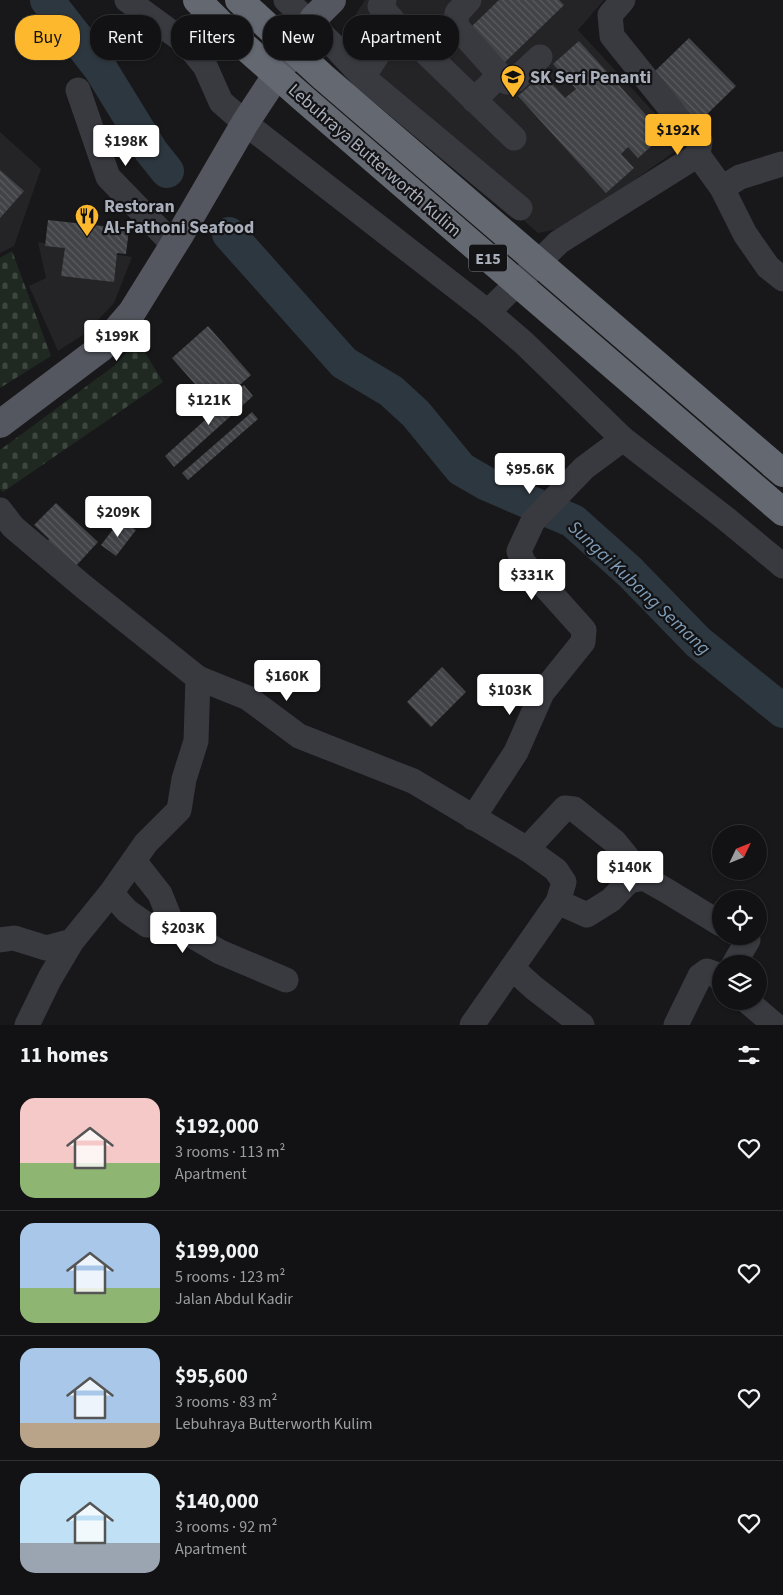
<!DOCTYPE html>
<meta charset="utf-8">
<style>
body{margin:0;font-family:"Source Sans 3",sans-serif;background:#1b1b1d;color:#f1f3f6;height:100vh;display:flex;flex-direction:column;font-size:19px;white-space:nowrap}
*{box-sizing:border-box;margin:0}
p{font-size:16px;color:#9c9ea0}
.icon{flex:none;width:28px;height:28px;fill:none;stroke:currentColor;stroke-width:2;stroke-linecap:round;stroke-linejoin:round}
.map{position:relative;height:1025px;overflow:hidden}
.details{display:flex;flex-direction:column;background:#121214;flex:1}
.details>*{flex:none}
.top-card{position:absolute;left:15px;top:15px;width:500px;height:45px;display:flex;gap:10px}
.needle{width:32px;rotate:47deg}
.tools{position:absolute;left:712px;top:825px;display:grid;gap:10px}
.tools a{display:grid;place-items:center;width:55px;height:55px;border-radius:50%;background:#121214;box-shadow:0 1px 4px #0004,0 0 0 1px #313234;font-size:25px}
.price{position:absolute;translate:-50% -42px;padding:0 11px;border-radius:5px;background:#fff;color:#222;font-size:16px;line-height:32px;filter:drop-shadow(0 1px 2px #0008)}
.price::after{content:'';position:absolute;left:50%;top:30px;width:15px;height:11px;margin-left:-8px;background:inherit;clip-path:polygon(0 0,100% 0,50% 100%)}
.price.selected{background:#fdb82d;color:#111}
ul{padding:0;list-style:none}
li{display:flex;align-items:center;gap:15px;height:125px;padding:0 20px}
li+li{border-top:1px solid #313234}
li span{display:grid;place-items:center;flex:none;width:140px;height:100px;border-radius:15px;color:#555}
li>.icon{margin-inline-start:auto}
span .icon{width:60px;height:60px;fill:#fffc;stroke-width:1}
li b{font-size:21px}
h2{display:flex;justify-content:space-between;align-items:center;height:60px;padding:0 20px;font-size:21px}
.pill{padding:0 18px;border-radius:20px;background:#121214;box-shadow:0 1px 4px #0004,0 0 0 1px #313234;font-size:18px;line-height:45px}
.pill.selected{background:#fdb82d;color:#111}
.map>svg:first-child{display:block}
.built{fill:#242427}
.cemetery{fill:url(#cemetery-stones)}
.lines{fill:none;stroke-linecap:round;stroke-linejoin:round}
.river{stroke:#2d373f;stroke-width:34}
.building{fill:url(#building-back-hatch)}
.minor{stroke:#393a40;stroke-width:25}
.major{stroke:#54575f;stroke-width:28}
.highway{stroke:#646871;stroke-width:28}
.labels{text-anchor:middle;stroke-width:4.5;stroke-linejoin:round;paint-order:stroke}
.shield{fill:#131315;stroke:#7c8089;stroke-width:1}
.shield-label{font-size:16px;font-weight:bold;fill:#a9afbb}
.poi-label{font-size:18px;font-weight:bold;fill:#a9afbb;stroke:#131315;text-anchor:start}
.street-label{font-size:18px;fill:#a9afbb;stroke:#131315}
.water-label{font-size:19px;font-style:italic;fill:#7f9db8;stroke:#131315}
</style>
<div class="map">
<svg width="783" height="1025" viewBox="0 0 783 1025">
<defs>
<pattern id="cemetery-stones" width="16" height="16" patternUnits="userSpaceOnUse" patternTransform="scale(1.25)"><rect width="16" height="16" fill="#1f2921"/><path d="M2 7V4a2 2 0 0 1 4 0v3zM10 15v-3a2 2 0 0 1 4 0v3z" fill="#3d463f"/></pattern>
<pattern id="building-back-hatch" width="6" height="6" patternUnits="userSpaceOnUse" patternTransform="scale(1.25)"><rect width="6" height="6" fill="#424347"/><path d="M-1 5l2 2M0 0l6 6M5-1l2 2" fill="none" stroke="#5a5c60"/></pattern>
</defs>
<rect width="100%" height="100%" fill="#18181a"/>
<g class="built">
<path d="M365,0H604L578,30L684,145L568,227L538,233L331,52Z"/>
<path d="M0,132L41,169L14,246L0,253Z"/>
<path d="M38,242L132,257L114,303L86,333L58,351L29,286L46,278Z"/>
</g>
<g class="cemetery">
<path d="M12,251L51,356L0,388V258Z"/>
<path d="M138,341L163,382L3,492L0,489V450L114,366Z"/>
</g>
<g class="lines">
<g class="river">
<path d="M47,0L100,68L151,151L167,171"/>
<path d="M229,234L344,363L391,391L416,414L461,469L487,484L573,521L630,572L698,642L783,711"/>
</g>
</g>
<g class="building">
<path d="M499,0H559L564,5L503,64L469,29Z"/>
<path d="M689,38L736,86L698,123L651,75Z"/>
<path d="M579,41L664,135L638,158L628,147L621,154L634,168L606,193L518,96L543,74L565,98L576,89L553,64Z"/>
<path d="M0,170L24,191L0,218Z"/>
<path d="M48,220L129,229L126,254L117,253L114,282L61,276L65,248L45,246Z"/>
<path d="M208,326L251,375L215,407L172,358Z"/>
<path d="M244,385L253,396L174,467L165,456Z"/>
<path d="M252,412L258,419L188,480L182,473Z"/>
<path d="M56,503L98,542L74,568L47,543L49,539L34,525Z"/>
<path d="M121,519L136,530L116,556L101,545Z"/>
<path d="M442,667L466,692L431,727L407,702Z"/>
</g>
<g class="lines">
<g class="minor">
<path d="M127,0L186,43L205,66L221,102L245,123L488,312L524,343L623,439L725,518L783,566"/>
<path d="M286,0L333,45L363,77L520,208"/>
<path d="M384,0L380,6L397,25"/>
<path d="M469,0L457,13L456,26L500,75L474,100"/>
<path d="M623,0L610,15L612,36L678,118L700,141L698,155L722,188L745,234L768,267L783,279"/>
<path d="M500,75L507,82L515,80L540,57"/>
<path d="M363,77L397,25L514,138"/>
<path d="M78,90L108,177L174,245"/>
<path d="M722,188L740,177L782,164"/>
<path d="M488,312L559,242L698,155"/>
<path d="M0,510L13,527L84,587L198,678L248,698L299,736L413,781L527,849L556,870L564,882L558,902L472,1025"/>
<path d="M473,818L516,752L542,693L583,642L584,630L523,562L519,551L533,521L584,468L623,439"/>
<path d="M527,849L565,808L574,809L615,842L644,878L667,891L721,924"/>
<path d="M134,861L160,894L172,924"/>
<path d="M111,893L127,911L147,925L172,924L220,952L286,980"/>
<path d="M558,902L587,915L611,900L629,881L644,878"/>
<path d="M0,940L14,938L46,948L72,941L111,893L146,843L179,810L184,779L196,741L198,678"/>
<path d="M734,964L748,940L741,936"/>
<path d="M512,968L534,988L582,1025"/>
<path d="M747,1001L775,1025"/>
<path d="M27,1025L50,978L72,941"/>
<path d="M676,1025L700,976L707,971L715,974L721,980"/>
</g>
<path class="major" d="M0,424L101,348L132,312L181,233L245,123L314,18L332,0"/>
<g class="highway">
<path d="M197,0L236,39L304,99L783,512"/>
<path d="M239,0L323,77L783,473"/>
</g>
</g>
<defs>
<symbol id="school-pin" viewBox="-11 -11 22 30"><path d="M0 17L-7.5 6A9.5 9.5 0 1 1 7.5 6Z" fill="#fdb82d" stroke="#131315"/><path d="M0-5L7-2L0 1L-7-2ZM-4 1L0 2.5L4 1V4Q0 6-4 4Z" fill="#111"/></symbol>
<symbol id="restaurant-pin" viewBox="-11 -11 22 30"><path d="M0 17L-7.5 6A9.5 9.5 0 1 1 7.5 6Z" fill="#fdb82d" stroke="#131315"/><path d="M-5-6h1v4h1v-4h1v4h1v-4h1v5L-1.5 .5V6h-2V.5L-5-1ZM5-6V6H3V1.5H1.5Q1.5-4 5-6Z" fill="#111"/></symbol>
</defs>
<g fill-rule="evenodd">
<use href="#school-pin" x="499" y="63" width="28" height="38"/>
<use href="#restaurant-pin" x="73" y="202" width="28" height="38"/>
</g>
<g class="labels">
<rect class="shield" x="469" y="244.5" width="38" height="27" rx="4"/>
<g class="shield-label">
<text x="488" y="264">E15</text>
</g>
<g class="poi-label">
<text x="530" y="83">SK Seri Penanti</text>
<text x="104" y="212">Restoran<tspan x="104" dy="21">Al-Fathoni Seafood</tspan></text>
</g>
<g class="street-label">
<text transform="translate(375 160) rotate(41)" y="6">Lebuhraya Butterworth Kulim</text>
</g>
<g class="water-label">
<text transform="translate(640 587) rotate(43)" y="7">Sungai Kubang Semang</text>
</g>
</g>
</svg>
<div class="tools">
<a><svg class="needle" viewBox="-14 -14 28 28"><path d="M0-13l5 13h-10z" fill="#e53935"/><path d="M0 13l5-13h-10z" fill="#9c9ea0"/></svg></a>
<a><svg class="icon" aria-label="locate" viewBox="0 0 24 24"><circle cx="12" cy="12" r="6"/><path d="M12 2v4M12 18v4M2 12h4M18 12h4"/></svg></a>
<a><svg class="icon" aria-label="layers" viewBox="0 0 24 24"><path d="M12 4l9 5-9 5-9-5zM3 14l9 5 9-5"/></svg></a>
</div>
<b class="price selected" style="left:678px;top:156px">$192K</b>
<b class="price" style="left:126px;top:167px">$198K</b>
<b class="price" style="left:117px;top:362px">$199K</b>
<b class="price" style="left:209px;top:426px">$121K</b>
<b class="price" style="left:530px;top:495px">$95.6K</b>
<b class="price" style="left:118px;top:538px">$209K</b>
<b class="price" style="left:532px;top:601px">$331K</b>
<b class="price" style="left:287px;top:702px">$160K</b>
<b class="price" style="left:510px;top:716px">$103K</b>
<b class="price" style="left:630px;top:893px">$140K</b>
<b class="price" style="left:183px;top:954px">$203K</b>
<div class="top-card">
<a class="pill selected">Buy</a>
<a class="pill">Rent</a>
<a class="pill">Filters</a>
<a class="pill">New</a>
<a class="pill">Apartment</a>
</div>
</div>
<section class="details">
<h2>11 homes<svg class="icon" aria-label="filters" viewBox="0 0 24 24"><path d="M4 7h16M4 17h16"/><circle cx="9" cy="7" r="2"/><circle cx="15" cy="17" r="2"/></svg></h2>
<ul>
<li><span style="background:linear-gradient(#f6c9c9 65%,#8fb573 0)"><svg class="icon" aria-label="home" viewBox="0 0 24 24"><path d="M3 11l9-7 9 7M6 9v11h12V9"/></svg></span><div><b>$192,000</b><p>3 rooms · 113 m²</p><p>Apartment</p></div><svg class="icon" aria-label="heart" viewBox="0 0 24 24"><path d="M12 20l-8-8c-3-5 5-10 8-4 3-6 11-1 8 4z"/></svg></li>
<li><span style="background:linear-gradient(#a9c7e8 65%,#8fb573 0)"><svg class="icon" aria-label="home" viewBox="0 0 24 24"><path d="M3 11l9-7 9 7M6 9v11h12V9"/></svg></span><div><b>$199,000</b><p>5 rooms · 123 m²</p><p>Jalan Abdul Kadir</p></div><svg class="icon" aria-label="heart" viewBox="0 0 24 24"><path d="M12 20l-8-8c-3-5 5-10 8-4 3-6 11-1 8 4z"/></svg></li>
<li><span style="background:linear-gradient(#a9c7e8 75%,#b9a48a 0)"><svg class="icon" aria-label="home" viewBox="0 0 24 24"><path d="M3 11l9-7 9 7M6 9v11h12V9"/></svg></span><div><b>$95,600</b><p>3 rooms · 83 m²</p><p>Lebuhraya Butterworth Kulim</p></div><svg class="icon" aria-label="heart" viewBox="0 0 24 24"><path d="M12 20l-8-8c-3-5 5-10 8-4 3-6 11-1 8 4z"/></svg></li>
<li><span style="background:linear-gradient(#bfe0f5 70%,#9aa5b1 0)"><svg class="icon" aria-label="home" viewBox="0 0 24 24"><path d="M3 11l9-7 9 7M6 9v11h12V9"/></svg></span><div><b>$140,000</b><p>3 rooms · 92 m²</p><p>Apartment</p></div><svg class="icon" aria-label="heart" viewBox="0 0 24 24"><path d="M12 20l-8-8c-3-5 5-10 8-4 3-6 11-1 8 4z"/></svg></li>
</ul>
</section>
